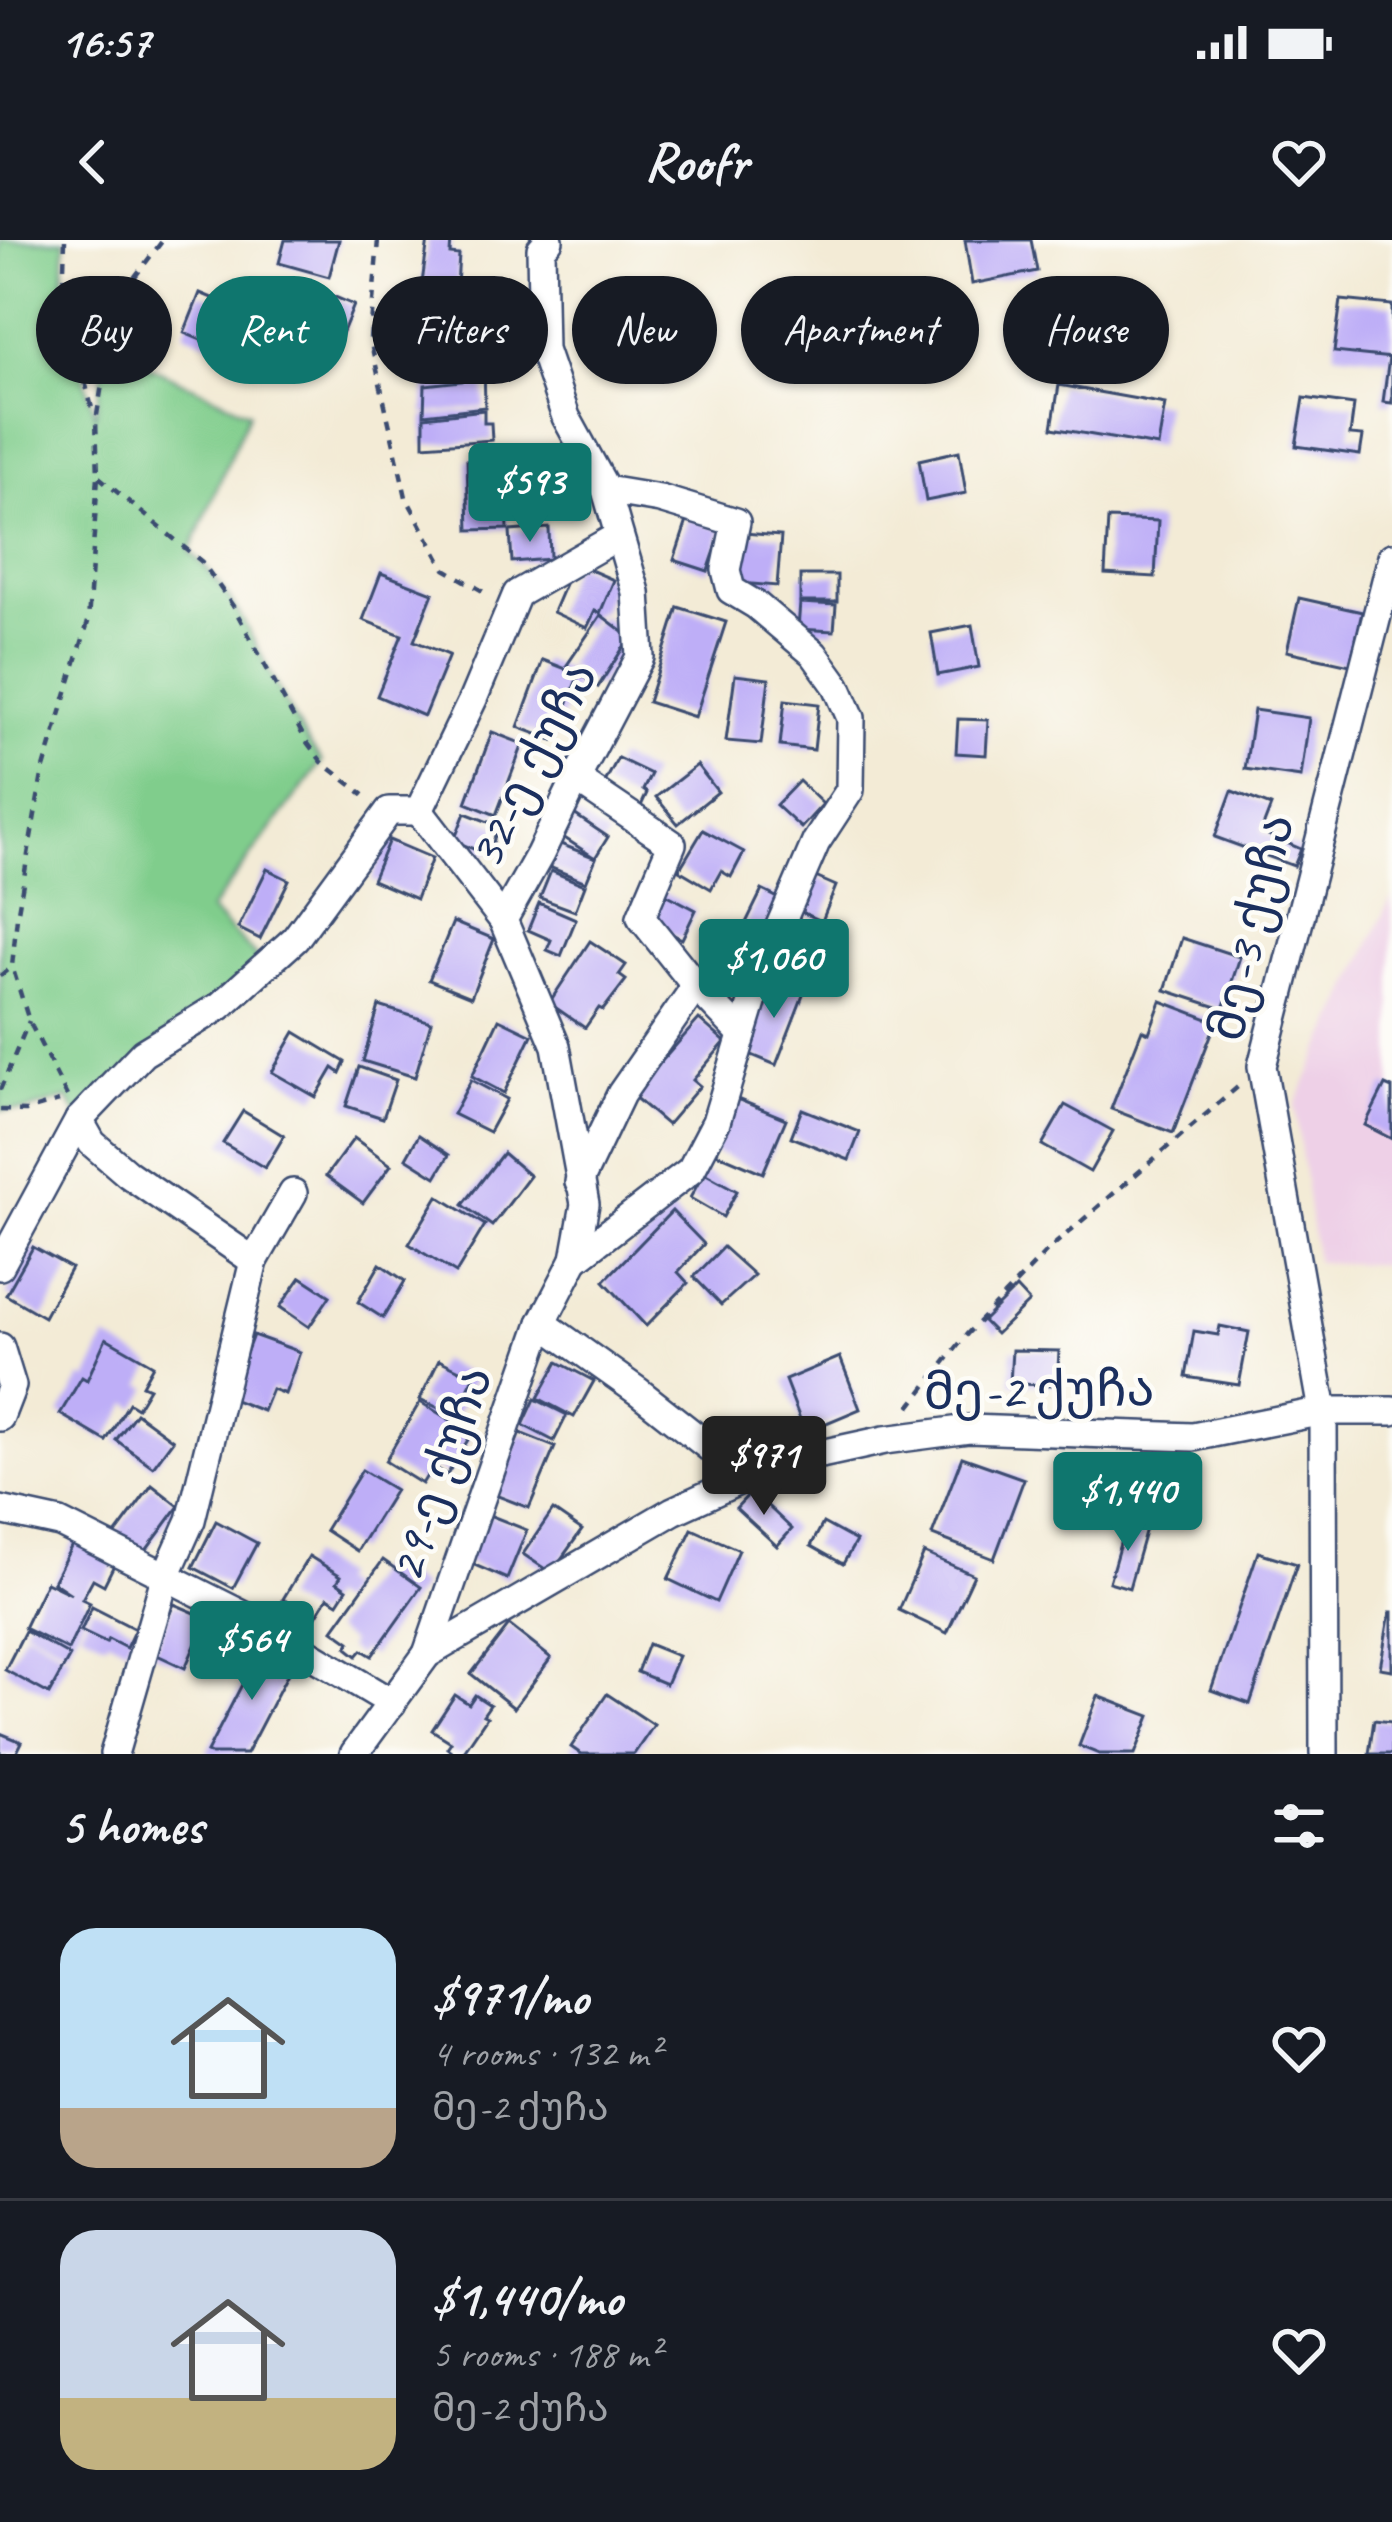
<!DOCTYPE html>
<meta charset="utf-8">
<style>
body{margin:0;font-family:Caveat,"Noto Sans Georgian",sans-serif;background:#20242c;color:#f1f3f6;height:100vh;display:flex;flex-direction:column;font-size:45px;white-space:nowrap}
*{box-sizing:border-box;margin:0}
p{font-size:39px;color:#9ea1a6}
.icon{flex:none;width:66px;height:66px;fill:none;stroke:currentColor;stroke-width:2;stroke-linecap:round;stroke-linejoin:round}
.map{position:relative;height:1514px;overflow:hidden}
.details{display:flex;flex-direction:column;background:#171b24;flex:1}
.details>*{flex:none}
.banner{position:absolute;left:36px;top:36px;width:1320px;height:108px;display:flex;gap:24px}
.price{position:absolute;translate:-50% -102px;padding:0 27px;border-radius:12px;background:#0f766e;color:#fff;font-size:39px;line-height:78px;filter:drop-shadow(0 3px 6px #0008)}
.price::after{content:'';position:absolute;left:50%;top:72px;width:36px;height:27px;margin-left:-18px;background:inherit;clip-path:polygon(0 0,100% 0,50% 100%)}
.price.active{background:#222;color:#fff}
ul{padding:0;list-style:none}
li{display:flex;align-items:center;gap:36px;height:300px;padding:0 60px}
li+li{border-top:3px solid #363941}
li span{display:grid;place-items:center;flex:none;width:336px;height:240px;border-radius:36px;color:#555}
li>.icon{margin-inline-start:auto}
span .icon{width:144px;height:144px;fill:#fffc;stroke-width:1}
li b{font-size:51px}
h2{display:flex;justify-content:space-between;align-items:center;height:144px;padding:0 60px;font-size:51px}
.pill{padding:0 42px;border-radius:54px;background:#171b24;box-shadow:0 3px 9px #0004;font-size:42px;line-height:108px}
.pill.active{background:#0f766e;color:#fff}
.status{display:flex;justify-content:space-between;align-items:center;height:84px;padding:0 60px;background:#171b24;direction:ltr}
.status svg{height:33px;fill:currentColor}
header{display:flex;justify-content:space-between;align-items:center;height:156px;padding:0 60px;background:#171b24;font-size:54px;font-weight:800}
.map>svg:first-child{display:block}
.built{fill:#eed0e7}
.green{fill:#80cd8c;stroke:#4e7e75;stroke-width:3}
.building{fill:#beaef7}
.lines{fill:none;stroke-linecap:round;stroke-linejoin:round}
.street-casing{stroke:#3b4b70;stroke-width:32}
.path{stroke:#3b4b70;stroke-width:4.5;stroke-dasharray:9 9;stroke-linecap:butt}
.street{stroke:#fff;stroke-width:27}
.labels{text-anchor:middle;stroke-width:9;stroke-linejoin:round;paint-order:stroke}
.street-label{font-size:51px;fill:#1b2f5e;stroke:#fdfcf7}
</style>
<div class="status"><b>16:57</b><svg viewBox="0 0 49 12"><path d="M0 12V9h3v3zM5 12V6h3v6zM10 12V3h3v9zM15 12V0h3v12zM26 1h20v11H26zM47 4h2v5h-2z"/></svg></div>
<header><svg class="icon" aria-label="back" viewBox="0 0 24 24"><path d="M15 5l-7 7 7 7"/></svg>Roofr<svg class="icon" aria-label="heart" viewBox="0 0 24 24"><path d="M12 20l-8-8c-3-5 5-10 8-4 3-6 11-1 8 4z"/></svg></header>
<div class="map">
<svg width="1392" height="1514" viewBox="0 0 1392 1514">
<rect width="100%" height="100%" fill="#fdfcf7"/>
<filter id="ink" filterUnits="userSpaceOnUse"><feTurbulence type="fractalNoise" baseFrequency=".00833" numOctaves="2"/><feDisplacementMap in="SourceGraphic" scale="24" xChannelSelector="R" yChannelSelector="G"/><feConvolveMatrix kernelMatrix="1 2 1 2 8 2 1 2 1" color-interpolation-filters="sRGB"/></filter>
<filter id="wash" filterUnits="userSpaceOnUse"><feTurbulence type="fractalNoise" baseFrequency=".004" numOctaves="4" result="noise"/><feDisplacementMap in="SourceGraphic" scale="48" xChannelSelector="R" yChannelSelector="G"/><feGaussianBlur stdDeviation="2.7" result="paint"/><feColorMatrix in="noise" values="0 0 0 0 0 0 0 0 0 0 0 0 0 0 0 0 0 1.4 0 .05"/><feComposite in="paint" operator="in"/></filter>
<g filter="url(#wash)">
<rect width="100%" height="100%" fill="#f3ebd6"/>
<path class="built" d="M1392,656V1025L1316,1022L1295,866Z"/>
<path class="green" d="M0,0H65L63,57L95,177L107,107L249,172L190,312C250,364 273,459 322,522L210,670L265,725L79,880L68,858L26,871L0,870Z"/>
<g id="blocks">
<g class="building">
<path d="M285,0H339L329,37L279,23Z"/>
<path d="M428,0H451L450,14L459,15L457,45L422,43Z"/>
<path d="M965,0H1031L1037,31L972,44Z"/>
<path d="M295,40L354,65L342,94L283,71Z"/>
<path d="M200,53L234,67L218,107L184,93Z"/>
<path d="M1341,60L1392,65V118L1334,112Z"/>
<path d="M1389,118H1392V163L1383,162Z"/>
<path d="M484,123L485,167L424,174L425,145L462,141L461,126Z"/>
<path d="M1059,145L1165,164L1158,206L1052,188Z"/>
<path d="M1304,158L1354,165L1350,195L1363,196L1360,215L1296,206Z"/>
<path d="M484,170V183H491L492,200L424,205V177Z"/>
<path d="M959,211L966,253L926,261L919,220Z"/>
<path d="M467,220H505L508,289L469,290Z"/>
<path d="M688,278L722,290L708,331L674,320Z"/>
<path d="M1108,279L1158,281L1155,337L1105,334Z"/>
<path d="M549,288L550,319L512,322L510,291Z"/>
<path d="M744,293L781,296L777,346L739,343Z"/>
<path d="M574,323L614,340L600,373L595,371L587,388L553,372Z"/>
<path d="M381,333L433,353L414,401L449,415L424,476L377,456L402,395L363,380Z"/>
<rect x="800" y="335" width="37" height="27"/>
<path d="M1299,358L1362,372L1350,425L1287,411Z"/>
<path d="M800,363L836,365L834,391L798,389Z"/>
<path d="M678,367L726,382L695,477L648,462Z"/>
<path d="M601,375L630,397L598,447L567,425Z"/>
<path d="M972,385L979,427L938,435L931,393Z"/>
<path d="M543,420L579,434L553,500L518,487Z"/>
<path d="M735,435L769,439L761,504L726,501Z"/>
<path d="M785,460L819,464L814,510L780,506Z"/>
<path d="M1254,470L1309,478L1301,537L1245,529Z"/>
<path d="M958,479L988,480L986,515L956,513Z"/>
<path d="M492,492L523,504L496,575L466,563Z"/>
<path d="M618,518L651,534L643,550L647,553L641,566L603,546Z"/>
<path d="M697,525L718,552L678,584L656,557Z"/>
<path d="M799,541L823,564L801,588L776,565Z"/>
<path d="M1232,551L1271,566L1261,592L1301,609L1294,626L1215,597Z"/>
<path d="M465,573L499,586L488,615L454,601Z"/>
<path d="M574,574L608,597L595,618L560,595Z"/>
<path d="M703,590L744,612L731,637L721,631L711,649L679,630Z"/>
<path d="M389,600L432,618L416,659L372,640Z"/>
<path d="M558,603L596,618L586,642L549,627Z"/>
<path d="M267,629L289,640L260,699L238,688Z"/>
<path d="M551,631L585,645L575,671L540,658Z"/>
<path d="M811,635L836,646L822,681L797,670Z"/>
<path d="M762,650L784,661L755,718L739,710L745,698L740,695Z"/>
<path d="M662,652L696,670L682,699L647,681Z"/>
<path d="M539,663L576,679L561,716L547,710L551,700L528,690Z"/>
<path d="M453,682L494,699L471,757L429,740Z"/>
<path d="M1182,698L1240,717L1223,769L1165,750Z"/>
<path d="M590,701L626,725L619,735L626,740L603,770L599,768L585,788L549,763Z"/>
<path d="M772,737L805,750L776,825L742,811Z"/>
<path d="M1161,761L1216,782L1173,893L1111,869L1142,790L1149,793Z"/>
<path d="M379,766L431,782L415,837L363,821Z"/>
<path d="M499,779L532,795L504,853L472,836Z"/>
<path d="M699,779L725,802L693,840L700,846L667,885L632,855Z"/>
<path d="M295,792L345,822L340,833L333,828L316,857L272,832Z"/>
<path d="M359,827L396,840L383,878L346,866Z"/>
<path d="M471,840L507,859L489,892L453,874Z"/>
<path d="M1385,845L1392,848V899L1365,885Z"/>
<path d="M737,859L786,879L763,933L714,912Z"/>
<path d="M1065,865L1113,891L1090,932L1042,905Z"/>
<path d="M802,869L860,892L849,920L791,897Z"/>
<path d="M243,871L284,896L265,928L223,903Z"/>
<path d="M419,895L449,915L436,937L406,918Z"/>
<path d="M354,898L391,925L363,963L326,936Z"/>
<path d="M503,913L530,936L492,986L463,965Z"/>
<path d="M704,933L737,951L723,977L690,958Z"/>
<path d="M438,956L485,985L456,1033L409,1004Z"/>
<path d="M672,971L704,1004L678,1032L688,1043L646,1086L604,1041Z"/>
<path d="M33,1007L71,1028L44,1077L6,1055Z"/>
<path d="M723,1007L754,1035L721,1065L694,1037Z"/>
<path d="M380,1024L405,1041L383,1078L358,1062Z"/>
<path d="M301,1037L330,1056L309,1087L280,1067Z"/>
<path d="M1016,1048L1029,1062L996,1094L983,1081Z"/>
<path d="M1220,1086L1249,1092L1239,1145L1186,1137L1194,1091L1218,1095Z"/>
<path d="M253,1095L300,1112L285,1154L272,1149L263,1171L229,1158Z"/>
<path d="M106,1098L153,1125L142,1145L149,1148L137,1168L129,1163L106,1201L60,1174L82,1137L87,1140Z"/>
<path d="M1012,1110L1059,1111L1057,1145L1010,1144Z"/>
<path d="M840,1117L860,1169L805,1192L785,1140Z"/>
<path d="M439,1120L474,1137L455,1176L420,1159Z"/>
<path d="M558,1122L594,1141L574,1177L538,1158Z"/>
<path d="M535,1159L567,1175L554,1201L523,1185Z"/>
<path d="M420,1162L472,1193L447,1235L433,1226L422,1244L385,1221Z"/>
<path d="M136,1173L173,1200L153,1227L116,1200Z"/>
<path d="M520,1193L555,1207L529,1268L495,1255Z"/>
<path d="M962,1217L1024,1239L994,1319L932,1295Z"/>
<path d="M362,1230L395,1250L357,1311L325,1290Z"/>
<path d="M152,1245L179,1266L142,1316L115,1295Z"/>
<path d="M752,1251L792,1289L777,1306L736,1268Z"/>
<path d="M553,1270L582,1290L551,1333L523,1314Z"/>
<path d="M484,1273L527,1290L507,1339L465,1321Z"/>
<path d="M1127,1279L1147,1285L1129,1348L1109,1342Z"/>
<path d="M216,1281L257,1303L233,1348L193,1327Z"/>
<path d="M823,1283L856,1301L843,1324L811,1306Z"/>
<path d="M692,1289L739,1310L716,1362L668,1339Z"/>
<path d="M75,1299L116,1321L104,1345L93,1339L82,1359L90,1363L68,1410L24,1388L46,1342L71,1354L53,1342Z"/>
<path d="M1258,1312L1297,1324L1250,1464L1211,1450Z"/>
<path d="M924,1313L974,1335L947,1393L899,1370Z"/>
<path d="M309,1316L341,1336L337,1342L347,1349L338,1363L328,1357L315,1378L283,1359Z"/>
<path d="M383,1320L421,1347L372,1416L362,1410L357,1416L347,1408L350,1402L333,1390Z"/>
<path d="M174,1364L207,1378L185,1428L153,1413Z"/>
<path d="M92,1367L135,1389L126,1408L108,1399L106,1403L81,1391Z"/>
<path d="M1390,1372H1392V1430L1380,1428Z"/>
<path d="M509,1385L551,1418L514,1468L471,1434Z"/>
<path d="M25,1391L70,1416L49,1454L5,1430Z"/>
<path d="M263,1404L295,1420L246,1514H211L207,1512Z"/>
<path d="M648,1404L678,1416L666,1444L637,1432Z"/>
<path d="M607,1454L654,1485L634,1514H581L571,1507Z"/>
<path d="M455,1455L469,1464L475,1455L490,1465L483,1475L487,1477L462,1514H455L447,1508L451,1502L432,1490Z"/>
<path d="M1098,1456L1150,1476L1135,1514H1099L1079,1506Z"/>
<path d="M1374,1480L1392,1482V1514H1369Z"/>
<path d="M0,1493L22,1502L16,1514H0Z"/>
</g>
</g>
</g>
<g filter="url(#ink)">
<use href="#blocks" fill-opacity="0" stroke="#3b4b70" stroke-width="3"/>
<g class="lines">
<defs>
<g id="street">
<path d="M576,539L672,604L641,677L696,746L742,794"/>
<path d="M419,571L503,680L556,806L585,964L575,1019L542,1083L427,1414"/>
<path d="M503,680L540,614L576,539L640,417L636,352L606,250L566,177L543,110L541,9L549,0"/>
<path d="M79,880L92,903L128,934L254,1021"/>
<path d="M579,942L621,854L696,746"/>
<path d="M575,1019L691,930L716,882L764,723L816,602L850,550L851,478L837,446L814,414L756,365L731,350L726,330L736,282L660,259L606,250"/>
<path d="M0,1026L79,880L143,813L220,766L295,699L389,571H419L473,459L517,354L618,296"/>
<path d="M542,1083L639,1152L747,1237"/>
<path d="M0,1107L12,1146L0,1177"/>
<path d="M0,1270L60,1283L251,1379L392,1463"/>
<path d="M114,1514L165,1338L191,1280L254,1021L293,953"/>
<path d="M354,1514L427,1414L673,1271L747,1237L802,1218L885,1200L969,1189L1193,1197L1323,1171H1392"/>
<path d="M1324,1514L1323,1171L1262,826L1392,317"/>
</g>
</defs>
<use href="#street" class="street-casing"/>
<g class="path">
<path d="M65,0L63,57L94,176"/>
<path d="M378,0L370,99L406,257L445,329L486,353"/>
<path d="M99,237L202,322L233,366L306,501L322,522L364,555"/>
<path d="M0,736L12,726"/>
<path d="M0,850L29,781"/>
<path d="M67,856L29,781L12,726L17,677L42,535L88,382L98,236L96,181L112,84L127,47L163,0"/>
<path d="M0,870L26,871L59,861"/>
<path d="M910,1167L967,1094L1049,1009L1240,845"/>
</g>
<use href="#street" class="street"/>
</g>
</g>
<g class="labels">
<g class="street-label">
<text transform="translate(531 524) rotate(-63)" y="18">32-ე ქუჩა</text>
<text transform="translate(1250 687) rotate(-77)" y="18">მე-3 ქუჩა</text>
<text transform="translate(1039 1149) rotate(-1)" y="18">მე-2 ქუჩა</text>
<text transform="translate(439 1233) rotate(-71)" y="18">29-ე ქუჩა</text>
</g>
</g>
</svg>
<b class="price" style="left:530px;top:305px">$593</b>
<b class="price" style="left:774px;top:781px">$1,060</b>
<b class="price active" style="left:764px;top:1278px">$971</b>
<b class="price" style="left:1128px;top:1314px">$1,440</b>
<b class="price" style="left:252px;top:1463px">$564</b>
<div class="banner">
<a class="pill">Buy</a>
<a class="pill active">Rent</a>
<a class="pill">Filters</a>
<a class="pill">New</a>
<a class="pill">Apartment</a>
<a class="pill">House</a>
</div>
</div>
<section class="details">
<h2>5 homes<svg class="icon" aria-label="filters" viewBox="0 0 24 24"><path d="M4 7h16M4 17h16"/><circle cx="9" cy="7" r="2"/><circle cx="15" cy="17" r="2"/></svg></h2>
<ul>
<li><span style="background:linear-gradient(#bfe0f5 75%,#b9a48a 0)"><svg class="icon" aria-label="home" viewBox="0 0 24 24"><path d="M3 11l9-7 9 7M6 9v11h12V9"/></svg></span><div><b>$971/mo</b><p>4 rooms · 132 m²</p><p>მე-2 ქუჩა</p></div><svg class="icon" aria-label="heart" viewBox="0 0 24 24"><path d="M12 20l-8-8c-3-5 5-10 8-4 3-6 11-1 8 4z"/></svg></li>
<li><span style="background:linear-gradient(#c9d6e8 70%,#c2b280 0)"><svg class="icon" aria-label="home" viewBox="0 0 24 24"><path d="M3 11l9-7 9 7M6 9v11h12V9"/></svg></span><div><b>$1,440/mo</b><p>5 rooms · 188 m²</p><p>მე-2 ქუჩა</p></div><svg class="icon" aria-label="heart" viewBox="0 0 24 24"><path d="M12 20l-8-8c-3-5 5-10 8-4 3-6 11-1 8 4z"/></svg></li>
</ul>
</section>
